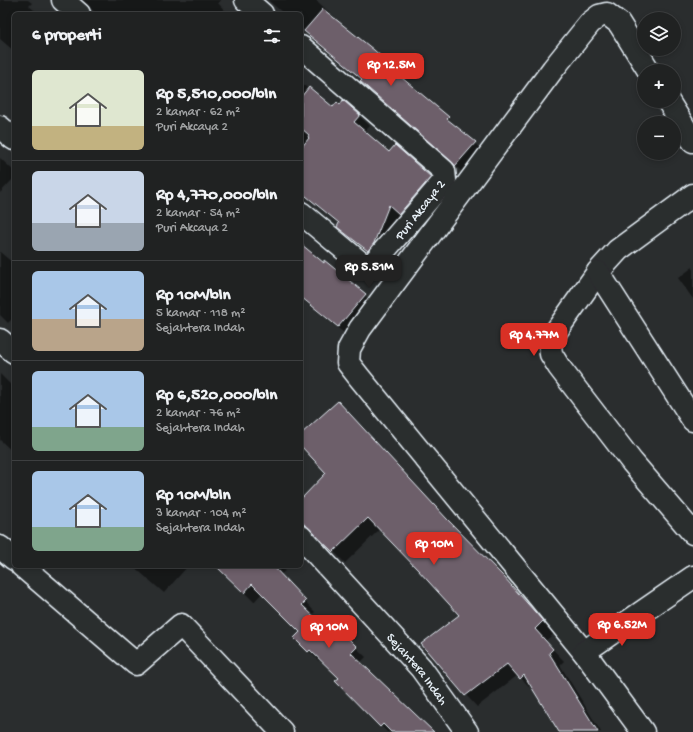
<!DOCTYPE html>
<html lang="id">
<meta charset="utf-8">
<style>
body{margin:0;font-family:"Gochi Hand",sans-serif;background:#2d2f2f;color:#f1f3f6;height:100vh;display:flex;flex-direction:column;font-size:15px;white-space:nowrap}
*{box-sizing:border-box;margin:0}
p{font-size:13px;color:#a2a4a5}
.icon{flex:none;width:22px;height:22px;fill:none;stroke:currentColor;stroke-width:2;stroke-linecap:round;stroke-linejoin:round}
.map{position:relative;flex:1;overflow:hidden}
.details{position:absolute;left:12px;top:12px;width:291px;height:556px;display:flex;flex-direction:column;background:#202222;border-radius:6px;box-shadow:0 2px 6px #0003,0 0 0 1px #3d3f40}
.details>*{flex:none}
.fabs{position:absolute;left:637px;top:12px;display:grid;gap:8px}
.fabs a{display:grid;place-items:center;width:44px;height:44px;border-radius:50%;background:#202222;box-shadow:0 2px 6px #0003,0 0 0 1px #3d3f40;font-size:20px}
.price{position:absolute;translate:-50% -34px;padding:0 9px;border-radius:8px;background:#d93025;color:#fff;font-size:13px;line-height:26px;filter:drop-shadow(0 1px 2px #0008)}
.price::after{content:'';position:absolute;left:50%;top:24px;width:12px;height:9px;margin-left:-6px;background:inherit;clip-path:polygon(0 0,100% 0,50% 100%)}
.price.current{background:#222;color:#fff}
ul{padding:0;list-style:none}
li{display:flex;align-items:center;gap:12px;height:100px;padding:0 20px}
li+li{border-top:1px solid #3d3f40}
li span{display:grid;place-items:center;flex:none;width:112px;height:80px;border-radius:6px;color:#555}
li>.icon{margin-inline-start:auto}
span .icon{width:48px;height:48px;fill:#fffc;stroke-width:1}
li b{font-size:17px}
h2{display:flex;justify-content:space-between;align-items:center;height:48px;padding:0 20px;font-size:17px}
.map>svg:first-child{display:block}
.shadow{fill:#0007}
.building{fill:#6d5e6b;stroke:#e8f1f8}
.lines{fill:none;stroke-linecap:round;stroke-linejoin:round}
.minor-casing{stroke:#e8f1f8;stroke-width:25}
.minor{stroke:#2a2d2e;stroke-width:22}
.labels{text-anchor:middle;stroke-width:3.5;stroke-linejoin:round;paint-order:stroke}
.street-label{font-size:13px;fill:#e8f1f8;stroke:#2a2d2e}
</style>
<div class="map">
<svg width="693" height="732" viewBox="0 0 693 732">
<rect width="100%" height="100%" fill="#2a2d2e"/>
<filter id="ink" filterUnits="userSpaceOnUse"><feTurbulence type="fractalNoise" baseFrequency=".025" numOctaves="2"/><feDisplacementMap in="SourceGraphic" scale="8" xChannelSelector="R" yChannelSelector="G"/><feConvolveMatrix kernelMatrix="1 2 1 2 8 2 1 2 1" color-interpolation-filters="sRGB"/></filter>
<g filter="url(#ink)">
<g class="shadow">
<path d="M0,0H28L32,3L29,6L39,14H14V51L0,39Z"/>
<path d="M81,0H221L218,3L228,14H103L101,12L97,14Z"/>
<path d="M268,0H316L331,14L330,15L402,76L485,153L466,176L454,164L371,91L361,81L363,79L301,28V14H284Z"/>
<path d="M301,83L333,108L340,106L344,102L370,126L364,132L389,153L395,146L441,187L410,223L399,214L384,253L378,260L349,237L338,227L339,224L301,193Z"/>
<path d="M0,158L14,171V178L0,193Z"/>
<path d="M301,245L365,295L375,306L349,337L301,298Z"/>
<path d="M0,252L13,263L14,262V320L12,319L8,323L0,315Z"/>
<path d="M693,267V299L678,278Z"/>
<path d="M0,374L14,388V453L0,440Z"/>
<path d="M301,436L458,532L515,590L554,634L545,641L564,661L560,665L601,732H560L534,689L533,690L518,675L477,707L466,695L460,615L380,529L345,563L322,539L314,536L301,523V500L327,473L301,444Z"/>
<path d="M133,566H188L164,593Z"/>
<path d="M218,566H280L285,571L280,575L315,612L311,616L333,637L339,631L366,657L360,663L433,732H387L337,681L340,678L321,659L319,661L305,647L301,632L262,593L254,602Z"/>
</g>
<g class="building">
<path d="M323,9L374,50L402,75L401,77L449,117L447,119L476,142L455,166L452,162L360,81L362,79L304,31Z"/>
<path d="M309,87L333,107L337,102L340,105L343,100L360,115L354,122L389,152L395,145L431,177L399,214L389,205L374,243L368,251L337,227L339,223L301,192V148L309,138L308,137L309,135L301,128V97Z"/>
<path d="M301,244L324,263V260L366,294L338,327L301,297Z"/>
<path d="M338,401L447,519L504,577L543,621L535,629L553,649L549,653L598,732H559L524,675L520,679L507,664L465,696L421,644L459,615L418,570L368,518L333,552L301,521V499L326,473L301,446V434Z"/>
<path d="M216,566H273L306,601L302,605L333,635L339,629L357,647L351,653L434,732H391L383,724L380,727L335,681L339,678L310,650L308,652L294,638L300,632L252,584L244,593Z"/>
</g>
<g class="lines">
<defs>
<g id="minor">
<path d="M63,0L79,14"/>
<path d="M246,0L262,14"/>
<path d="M301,47L444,171L445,180L371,266L366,267L362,264L301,213"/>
<path d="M668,101L693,141"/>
<path d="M0,127L14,139"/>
<path d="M693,195L618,250L598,272L557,330L550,345L551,354L559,367L632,462L693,533"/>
<path d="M598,272L693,420"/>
<path d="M0,340L14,352"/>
<path id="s1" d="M301,537L421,668L467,732"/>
<path d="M0,547L14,559"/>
<path d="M22,566L136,664L181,625L282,732"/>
<path d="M584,652L359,377L348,363L349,349L360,329L553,69L590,23L599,16L607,14L619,23L649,71"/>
<path d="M643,732L584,652L693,577"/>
</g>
</defs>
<use href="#minor" class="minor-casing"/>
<use href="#minor" class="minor"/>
</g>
</g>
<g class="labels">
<g class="street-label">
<text transform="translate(419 209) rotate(-52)" y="5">Puri Akcaya 2</text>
<text dy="5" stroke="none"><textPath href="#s1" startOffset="176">Sejahtera Indah</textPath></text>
</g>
</g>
</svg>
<div class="fabs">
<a><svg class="icon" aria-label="layers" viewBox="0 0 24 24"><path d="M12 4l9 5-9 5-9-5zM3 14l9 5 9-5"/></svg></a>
<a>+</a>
<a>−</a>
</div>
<b class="price" style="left:391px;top:87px">Rp 12.5M</b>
<b class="price current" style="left:369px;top:289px">Rp 5.51M</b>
<b class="price" style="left:534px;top:357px">Rp 4.77M</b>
<b class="price" style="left:434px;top:566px">Rp 10M</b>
<b class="price" style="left:622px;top:647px">Rp 6.52M</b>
<b class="price" style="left:329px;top:649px">Rp 10M</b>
<section class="details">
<h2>6 properti<svg class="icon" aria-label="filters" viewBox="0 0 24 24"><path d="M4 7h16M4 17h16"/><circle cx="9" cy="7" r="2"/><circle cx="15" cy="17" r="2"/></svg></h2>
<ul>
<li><span style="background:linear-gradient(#dfe7d0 70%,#c2b280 0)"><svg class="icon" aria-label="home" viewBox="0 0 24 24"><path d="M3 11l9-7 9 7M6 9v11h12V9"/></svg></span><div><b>Rp 5,510,000/bln</b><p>2 kamar · 62 m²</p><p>Puri Akcaya 2</p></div></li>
<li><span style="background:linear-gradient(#c9d6e8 65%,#9aa5b1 0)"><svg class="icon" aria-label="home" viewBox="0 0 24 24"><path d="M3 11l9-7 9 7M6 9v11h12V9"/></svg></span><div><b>Rp 4,770,000/bln</b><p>2 kamar · 54 m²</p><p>Puri Akcaya 2</p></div></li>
<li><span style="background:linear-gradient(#a9c7e8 60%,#b9a48a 0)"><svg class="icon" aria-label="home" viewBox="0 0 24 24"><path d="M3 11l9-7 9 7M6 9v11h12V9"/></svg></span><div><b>Rp 10M/bln</b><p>5 kamar · 118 m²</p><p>Sejahtera Indah</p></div></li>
<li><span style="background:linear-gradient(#a9c7e8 70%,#7fa58c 0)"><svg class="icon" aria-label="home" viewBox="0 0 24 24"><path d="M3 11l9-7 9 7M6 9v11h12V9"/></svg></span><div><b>Rp 6,520,000/bln</b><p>2 kamar · 76 m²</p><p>Sejahtera Indah</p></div></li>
<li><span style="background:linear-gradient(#a9c7e8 70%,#7fa58c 0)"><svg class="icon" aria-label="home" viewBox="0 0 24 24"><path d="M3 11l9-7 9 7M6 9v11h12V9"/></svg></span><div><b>Rp 10M/bln</b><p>3 kamar · 104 m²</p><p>Sejahtera Indah</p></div></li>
</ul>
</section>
</div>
